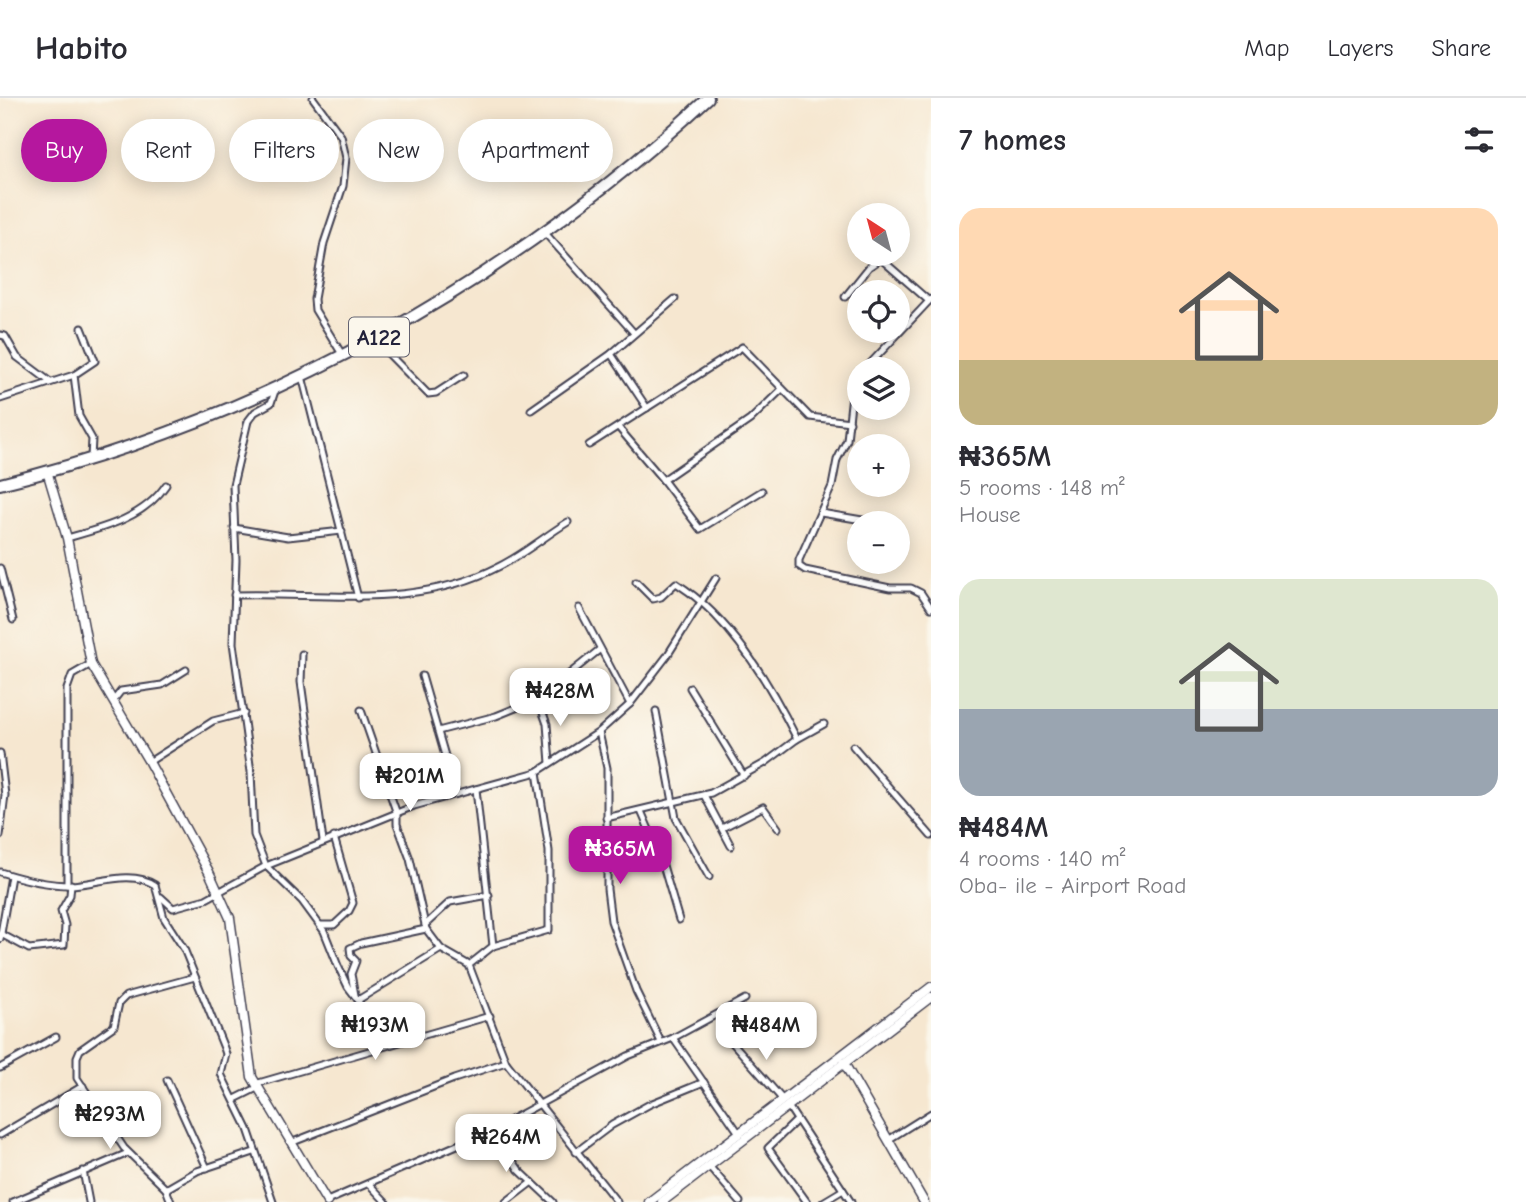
<!DOCTYPE html>
<meta charset="utf-8">
<style>
body{margin:0;font-family:"Comic Neue",sans-serif;background:#f7f7f7;color:#2b2b33;height:100vh;display:flex;flex-direction:column;font-size:26px;white-space:nowrap}
*{box-sizing:border-box;margin:0}
p{font-size:23px;color:#7c7c81}
.icon{flex:none;width:38px;height:38px;fill:none;stroke:currentColor;stroke-width:2;stroke-linecap:round;stroke-linejoin:round}
.map{position:relative;flex:1;overflow:hidden}
.side{display:flex;flex-direction:column;background:#fff;width:595px}
.side>*{flex:none}
.banner{position:absolute;left:21px;top:21px;width:665px;height:63px;display:flex;gap:14px}
.needle{width:46px;rotate:324deg}
.tools{position:absolute;left:847px;top:105px;display:grid;gap:14px}
.tools a{display:grid;place-items:center;width:63px;height:63px;border-radius:50%;background:#fff;box-shadow:0 4px 18px #0003;font-size:35px}
.price{position:absolute;translate:-50% -60px;padding:0 16px;border-radius:14px;background:#fff;color:#222;font-size:23px;line-height:46px;filter:drop-shadow(0 2px 4px #0008)}
.price::after{content:'';position:absolute;left:50%;top:42px;width:21px;height:16px;margin-left:-10px;background:inherit;clip-path:polygon(0 0,100% 0,50% 100%)}
.price.on{background:#b5179e;color:#fff}
ul{padding:0;list-style:none}
li{display:grid;align-content:center;gap:14px;height:371px;padding:0 28px}
li span{display:grid;place-items:center;height:217px;border-radius:21px;color:#555}
li>.icon{margin-inline-start:auto}
span .icon{width:126px;height:126px;fill:#fffc;stroke-width:1}
li b{font-size:30px}
h2{display:flex;justify-content:space-between;align-items:center;height:84px;padding:0 28px;font-size:30px}
.tag{padding:0 24px;border-radius:32px;background:#fff;box-shadow:0 4px 18px #0003;font-size:24px;line-height:63px}
.tag.on{background:#b5179e;color:#fff}
header{display:flex;align-items:center;gap:42px;box-sizing:border-box;height:98px;padding:0 35px;background:#fff;border-bottom:2px solid #e1e1e2}
header strong{font-size:33px}
nav{display:flex;gap:38px;margin-inline-start:auto;font-size:24px}
main{display:flex;flex:1;min-height:0}
.map>svg:first-child{display:block}
.lines{fill:none;stroke-linecap:round;stroke-linejoin:round}
.street-casing{stroke:#424051;stroke-width:9}
.secondary-casing{stroke:#424051;stroke-width:11}
.highway-casing{stroke:#424051;stroke-width:14}
.street{stroke:#fff;stroke-width:5}
.secondary{stroke:#fff;stroke-width:8}
.highway{stroke:#fff;stroke-width:10}
.labels{text-anchor:middle;stroke-width:5;stroke-linejoin:round;paint-order:stroke}
.shield{fill:#fbf7ec;stroke:#636270;stroke-width:2}
.shield-label{font-size:23px;font-weight:bold;fill:#22223b}
</style>
<header>
<strong>Habito</strong>
<nav><a>Map</a><a>Layers</a><a>Share</a></nav>
</header>
<main>
<div class="map">
<svg width="931" height="1104" viewBox="0 0 931 1104">
<rect width="100%" height="100%" fill="#fbf7ec"/>
<filter id="ink" filterUnits="userSpaceOnUse"><feTurbulence type="fractalNoise" baseFrequency=".0143" numOctaves="2"/><feDisplacementMap in="SourceGraphic" scale="14" xChannelSelector="R" yChannelSelector="G"/><feConvolveMatrix kernelMatrix="1 2 1 2 8 2 1 2 1" color-interpolation-filters="sRGB"/></filter>
<filter id="wash" filterUnits="userSpaceOnUse"><feTurbulence type="fractalNoise" baseFrequency=".00686" numOctaves="4" result="noise"/><feDisplacementMap in="SourceGraphic" scale="28" xChannelSelector="R" yChannelSelector="G"/><feGaussianBlur stdDeviation="1.57" result="paint"/><feColorMatrix in="noise" values="0 0 0 0 0 0 0 0 0 0 0 0 0 0 0 0 0 1.4 0 .05"/><feComposite in="paint" operator="in"/></filter>
<g filter="url(#wash)">
<rect width="100%" height="100%" fill="#f6e7d0"/>
</g>
<g filter="url(#ink)">
<g class="lines">
<defs>
<g id="street">
<path d="M313,0L341,38L346,60L343,88L324,145L314,201L315,212L343,258"/>
<path d="M545,135L634,235"/>
<path d="M845,199L869,169L881,161L929,203"/>
<path d="M0,237L5,238L17,259L49,283"/>
<path d="M375,242L428,296L436,295L464,277"/>
<path d="M611,256L647,310"/>
<path d="M865,271L931,201"/>
<path d="M74,277L79,318L92,341L91,360"/>
<path d="M859,277L853,287L847,342L837,362L832,388L799,462V468L805,472L890,490H911L921,495L931,510"/>
<path d="M302,278L358,500"/>
<path d="M276,290L271,305L255,314L248,323L233,387L236,462L233,545L251,674L254,737L266,768L302,803L324,833L338,868L348,889L358,902L378,949"/>
<path d="M0,301L74,277L95,263L82,230"/>
<path d="M531,312L611,256L675,201"/>
<path d="M618,329L663,382L750,322L782,291"/>
<path d="M589,347L742,249L810,319L850,324"/>
<path d="M663,382L700,431L762,393"/>
<path d="M821,415L880,425"/>
<path d="M234,430L288,439L342,433"/>
<path d="M67,440C103,430 144,420 166,387"/>
<path d="M0,470L13,522"/>
<path d="M234,497C324,494 416,512 500,468C524,456 545,438 568,424"/>
<path d="M579,510L630,606"/>
<path d="M302,556L301,584L323,743"/>
<path d="M422,578L456,696"/>
<path d="M690,590L744,678"/>
<path d="M538,601L547,626L550,665"/>
<path d="M113,603L121,593L162,587L186,572"/>
<path d="M361,612L397,716V726L410,761L426,831L441,851L469,867"/>
<path d="M656,613L676,720L709,779"/>
<path d="M438,633L496,618L538,601L599,552"/>
<path d="M599,634L607,670V791L611,823L636,893L661,944"/>
<path d="M797,641L824,626"/>
<path d="M853,648L931,738"/>
<path d="M0,655L5,697L0,738"/>
<path d="M149,664L213,623L244,615"/>
<path d="M537,674L549,753V832L493,848L469,867L506,964L617,1104"/>
<path d="M476,691L493,848"/>
<path d="M704,697L731,748"/>
<path d="M641,713L660,757L679,822"/>
<path d="M606,720L711,695L765,665L797,641C769,584 730,519 676,485L661,499L653,501L636,484"/>
<path d="M722,730L763,709L778,730"/>
<path d="M0,774C22,781 46,787 70,787C97,786 131,771 155,787L164,820L184,851L224,950L226,956L221,976L248,1031L273,1104"/>
<path d="M67,787V591L72,577L91,566"/>
<path d="M161,799L173,810L206,801L266,768L414,708L537,674L599,634L630,606L667,558L716,480"/>
<path d="M321,827H334L349,813L353,805L334,739"/>
<path d="M425,827L450,804L489,797"/>
<path d="M3,837L29,851L64,847L65,827L61,813L70,797L71,786"/>
<path d="M0,841L11,778"/>
<path d="M355,897L351,876L356,863L351,858L350,850L361,845L426,831"/>
<path d="M358,902L441,851"/>
<path d="M673,940L739,1035"/>
<path d="M731,943L783,1002"/>
<path d="M0,970L56,939"/>
<path d="M167,982L207,1070"/>
<path d="M255,986L490,918"/>
<path d="M235,1001L257,990"/>
<path d="M788,1008L851,1104"/>
<path d="M797,1022L768,1050L807,1104"/>
<path d="M492,1032L519,1072L553,1104"/>
<path d="M0,1037L83,988"/>
<path d="M888,1042L931,1015"/>
<path d="M293,1044L454,981L506,964"/>
<path d="M576,1054L612,1027L650,1006L704,984"/>
<path d="M709,1068L740,1104"/>
<path d="M83,1073L89,1104"/>
<path d="M369,1086L386,1104"/>
<path d="M166,1091L197,1073L254,1054"/>
<path d="M327,1103L492,1032L628,958L673,940L745,901"/>
<path d="M13,1104L128,1055"/>
<path d="M171,1104L166,1091L124,1050L77,980V959L80,952L114,928L119,905L126,898L195,879"/>
<path d="M506,1104L532,1084"/>
<path d="M823,1104L843,1092"/>
</g>
<g id="secondary">
<path d="M47,373L67,440L91,566L149,664L209,774L230,820L252,979L327,1104"/>
<path d="M844,965L924,1104"/>
<path d="M649,1104L931,889"/>
<path d="M662,1104L931,899"/>
</g>
<path id="highway" d="M0,386C266,321 508,185 708,0"/>
</defs>
<use href="#street" class="street-casing"/>
<use href="#secondary" class="secondary-casing"/>
<use href="#highway" class="highway-casing"/>
<use href="#street" class="street"/>
<use href="#secondary" class="secondary"/>
<use href="#highway" class="highway"/>
</g>
</g>
<g class="labels">
<rect class="shield" x="349" y="219.5" width="60" height="39" rx="5"/>
<g class="shield-label">
<text x="379" y="247">A122</text>
</g>
</g>
</svg>
<div class="tools">
<a><svg class="needle" viewBox="-14 -14 28 28"><path d="M0-13l5 13h-10z" fill="#e53935"/><path d="M0 13l5-13h-10z" fill="#7c7c81"/></svg></a>
<a><svg class="icon" aria-label="locate" viewBox="0 0 24 24"><circle cx="12" cy="12" r="6"/><path d="M12 2v4M12 18v4M2 12h4M18 12h4"/></svg></a>
<a><svg class="icon" aria-label="layers" viewBox="0 0 24 24"><path d="M12 4l9 5-9 5-9-5zM3 14l9 5 9-5"/></svg></a>
<a>+</a>
<a>−</a>
</div>
<b class="price" style="left:560px;top:630px">₦428M</b>
<b class="price" style="left:410px;top:715px">₦201M</b>
<b class="price on" style="left:620px;top:788px">₦365M</b>
<b class="price" style="left:375px;top:964px">₦193M</b>
<b class="price" style="left:766px;top:964px">₦484M</b>
<b class="price" style="left:110px;top:1053px">₦293M</b>
<b class="price" style="left:506px;top:1076px">₦264M</b>
<div class="banner">
<a class="tag on">Buy</a>
<a class="tag">Rent</a>
<a class="tag">Filters</a>
<a class="tag">New</a>
<a class="tag">Apartment</a>
</div>
</div>
<section class="side">
<h2>7 homes<svg class="icon" aria-label="filters" viewBox="0 0 24 24"><path d="M4 7h16M4 17h16"/><circle cx="9" cy="7" r="2"/><circle cx="15" cy="17" r="2"/></svg></h2>
<ul>
<li><span style="background:linear-gradient(#ffd9b3 70%,#c2b280 0)"><svg class="icon" aria-label="home" viewBox="0 0 24 24"><path d="M3 11l9-7 9 7M6 9v11h12V9"/></svg></span><div><b>₦365M</b><p>5 rooms · 148 m²</p><p>House</p></div></li>
<li><span style="background:linear-gradient(#dfe7d0 60%,#9aa5b1 0)"><svg class="icon" aria-label="home" viewBox="0 0 24 24"><path d="M3 11l9-7 9 7M6 9v11h12V9"/></svg></span><div><b>₦484M</b><p>4 rooms · 140 m²</p><p>Oba- ile - Airport Road</p></div></li>
</ul>
</section>
</main>
